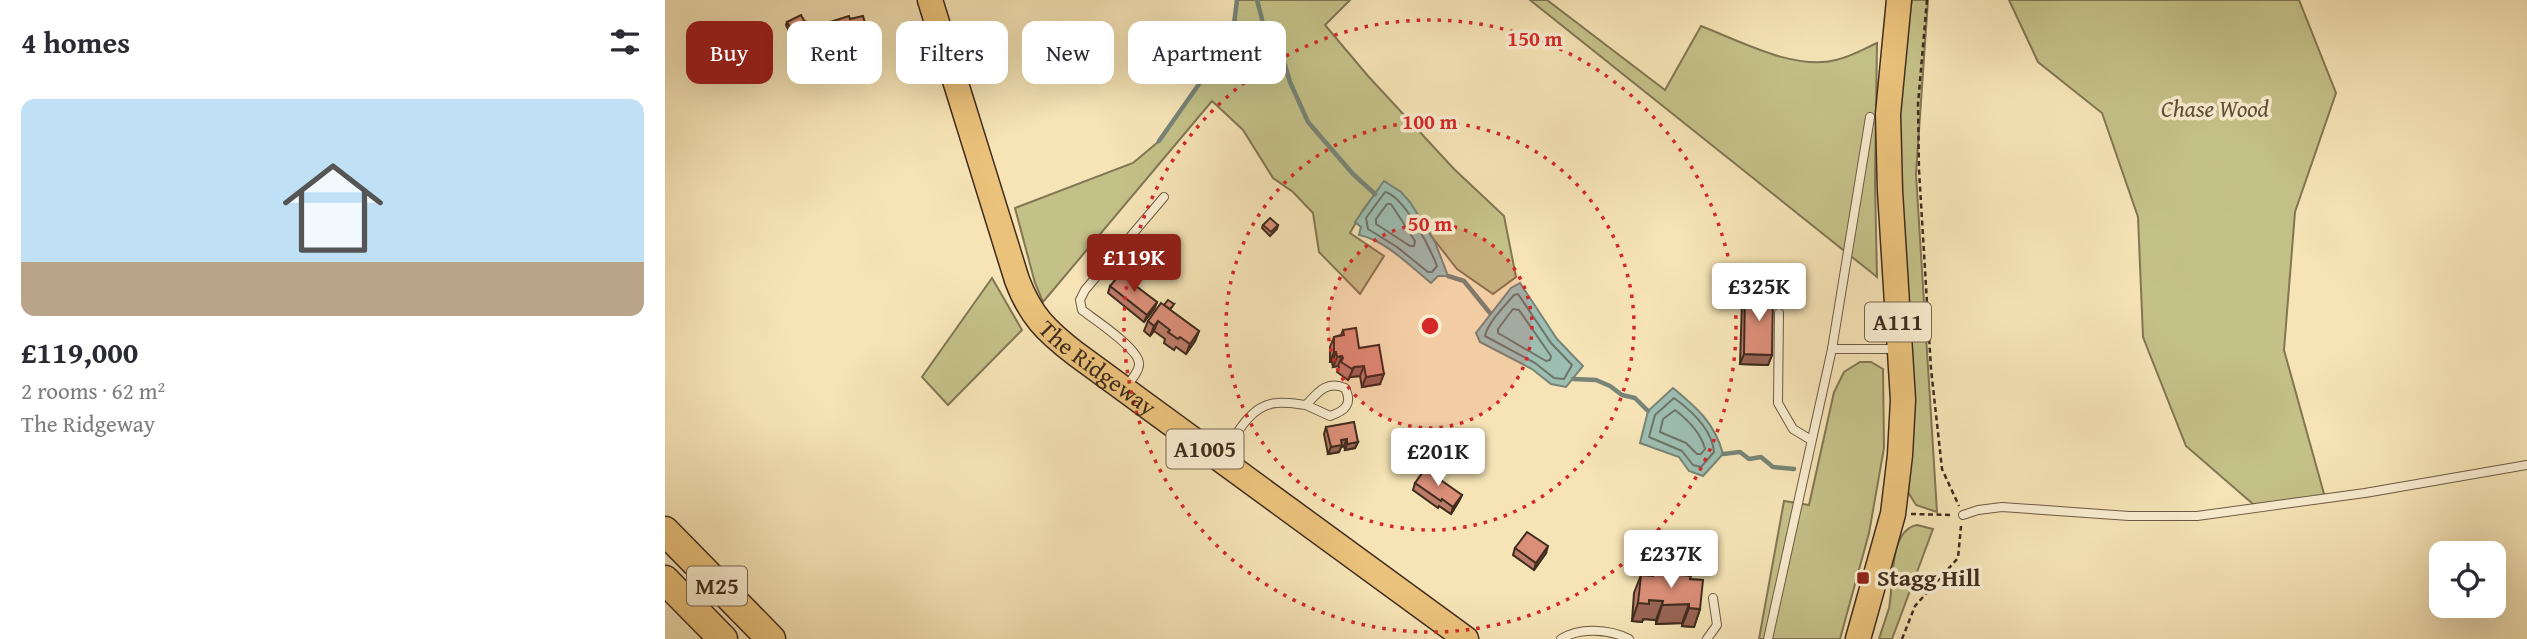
<!DOCTYPE html>
<meta charset="utf-8">
<style>
body{margin:0;font-family:"Gentium Book Plus",serif;background:#f7f7f7;color:#2b2b33;height:100vh;display:flex;flex-direction:column;font-size:26px;white-space:nowrap}
*{box-sizing:border-box;margin:0}
p{font-size:23px;color:#7c7c81}
.icon{flex:none;width:38px;height:38px;fill:none;stroke:currentColor;stroke-width:2;stroke-linecap:round;stroke-linejoin:round}
.map{position:relative;flex:1;overflow:hidden}
.side{display:flex;flex-direction:column;background:#fff;width:665px}
.side>*{flex:none}
.top-card{position:absolute;left:21px;top:21px;width:665px;height:63px;display:flex;gap:14px}
.buttons{position:absolute;left:1764px;top:541px;display:grid;gap:14px}
.buttons a{display:grid;place-items:center;width:77px;height:77px;border-radius:14px;background:#fff;box-shadow:0 7px 28px #0002;font-size:35px}
.price{position:absolute;translate:-50% -60px;padding:0 16px;border-radius:7px;background:#fff;color:#222;font-size:23px;line-height:46px;filter:drop-shadow(0 2px 4px #0008)}
.price::after{content:'';position:absolute;left:50%;top:42px;width:21px;height:16px;margin-left:-10px;background:inherit;clip-path:polygon(0 0,100% 0,50% 100%)}
.price.selected{background:#8f2418;color:#fff}
ul{padding:0;list-style:none}
li{display:grid;align-content:center;gap:14px;height:371px;padding:0 21px}
li+li{border-top:2px solid #e1e1e2}
li span{display:grid;place-items:center;height:217px;border-radius:14px;color:#555}
li>.icon{margin-inline-start:auto}
span .icon{width:126px;height:126px;fill:#fffc;stroke-width:1}
li b{font-size:30px}
h2{display:flex;justify-content:space-between;align-items:center;height:84px;padding:0 21px;font-size:30px}
.tag{padding:0 24px;border-radius:14px;background:#fff;box-shadow:0 7px 28px #0002;font-size:24px;line-height:63px}
.tag.selected{background:#8f2418;color:#fff}
main{display:flex;flex:1;min-height:0}
.map>svg:first-child{display:block}
.green{fill:#c4c188;stroke:#827653;stroke-width:2}
.water{fill:#9dbeb2;stroke:#778477;stroke-width:2}
.lines{fill:none;stroke-linecap:round;stroke-linejoin:round}
.shore{stroke:#6e7568;stroke-width:2}
.stream{stroke:#778477;stroke-width:4.5}
.lane-casing{stroke:#6d5a44;stroke-width:10}
.primary-casing{stroke:#3f2c1e;stroke-width:27}
.highway-casing{stroke:#3f2c1e;stroke-width:31}
.path{stroke:#3f2c1e;stroke-width:2.5;stroke-dasharray:5 3.5;stroke-linecap:butt}
.lane{stroke:#f9edd0;stroke-width:8}
.primary{stroke:#ebc27b;stroke-width:24}
.highway{stroke:#ebc27b;stroke-width:28}
.wall{fill:#bc7b68;stroke:#3f2c1e;stroke-width:2}
.shaded-wall{fill:#996455;stroke:#3f2c1e;stroke-width:2}
.building{fill:#db8f79;stroke:#3f2c1e;stroke-width:2}
.ring{fill:none;stroke:#d62828;stroke-width:3.5;stroke-dasharray:3.5 7}
.poi-dot{fill:#8f2418;stroke:#f9edd0;stroke-width:2.5}
.labels{text-anchor:middle;stroke-width:7;stroke-linejoin:round;paint-order:stroke}
.shield{fill:#f9edd0;stroke:#776653;stroke-width:2}
.shield-label{font-size:23px;font-weight:bold;fill:#3f2c1e}
.park-label{font-size:24px;font-style:italic;fill:#605138;stroke:#f9edd0}
.street-label{font-size:24px;fill:#3f2c1e;stroke:#f9edd0}
.poi-label{font-size:24px;font-weight:bold;fill:#3f2c1e;stroke:#f9edd0;text-anchor:start}
.centre{fill:#d62828;stroke:#f9edd0;stroke-width:3.5}
.ring-label{font-size:21px;text-anchor:middle;font-weight:bold;fill:#d62828;stroke:#f9edd0;stroke-width:7;stroke-linejoin:round;paint-order:stroke}
</style>
<main>
<section class="side">
<h2>4 homes<svg class="icon" aria-label="filters" viewBox="0 0 24 24"><path d="M4 7h16M4 17h16"/><circle cx="9" cy="7" r="2"/><circle cx="15" cy="17" r="2"/></svg></h2>
<ul>
<li><span style="background:linear-gradient(#bfe0f5 75%,#b9a48a 0)"><svg class="icon" aria-label="home" viewBox="0 0 24 24"><path d="M3 11l9-7 9 7M6 9v11h12V9"/></svg></span><div><b>£119,000</b><p>2 rooms · 62 m²</p><p>The Ridgeway</p></div></li>
</ul>
</section>
<div class="map">
<svg width="1862" height="639" viewBox="0 0 1862 639">
<rect width="100%" height="100%" fill="#f6e4b6"/>
<filter id="stains"><feTurbulence type="fractalNoise" baseFrequency=".00286" numOctaves="4"/><feColorMatrix values="0 0 0 0 .2 0 0 0 0 .09 0 0 0 0 .02 0 0 0 .5 -.17"/></filter>
<radialGradient id="worn" r=".72"><stop offset=".6" stop-color="#630" stop-opacity="0"/><stop offset="1" stop-color="#630" stop-opacity=".3"/></radialGradient>
<g class="green">
<path d="M571,0H685L660,25L703,76L789,169L839,216L851,277L828,294L792,269L756,223L736,192L719,182L698,210L685,233L719,256L695,294L654,252L648,213L628,192L608,178L578,130L547,101L378,302L370,283L350,208L468,163L493,142L546,67L555,72L571,48Z"/>
<path d="M865,0H882L1000,90L1036,26C1075,41 1130,71 1171,60C1185,57 1199,49 1212,43L1210,182L1212,277Z"/>
<path d="M1247,0H1263L1251,174L1272,512L1251,505L1243,492L1247,430L1232,111L1238,45Z"/>
<path d="M1344,0H1634L1671,93L1630,212L1619,350L1661,501L1588,504L1521,446L1478,337L1473,217L1437,113L1373,62Z"/>
<path d="M327,278L357,330L283,405L257,377Z"/>
<path d="M1195,362H1206L1218,369L1219,448L1204,533L1175,639H1094L1119,501L1144,505L1169,392L1179,372Z"/>
<path d="M1252,525L1268,529L1227,639H1214C1217,629 1221,618 1224,608C1229,586 1223,530 1252,525Z"/>
</g>
<g class="water">
<path d="M719,181L736,192L745,202L770,242L783,276H773L766,283C745,266 720,240 694,235L696,227L690,222Z"/>
<path d="M855,283L892,339L918,366L901,387L886,384L867,369L815,342L811,333L846,288Z"/>
<path d="M1008,388C1031,407 1050,423 1058,454L1038,476L1024,471L1014,457L975,443L983,411Z"/>
</g>
<g class="lines">
<g class="shore">
<path d="M720,192C739,196 765,248 772,266L767,272H763L732,247L703,229L701,218Z"/>
<path d="M722,204H726L750,241L749,246H745L711,224V219Z"/>
<path d="M853,294L886,343L907,365L899,379L889,378L870,363L820,336C823,322 839,307 849,295Z"/>
<path d="M848,309L854,310L886,356L885,360L881,361L833,333V329Z"/>
<path d="M1009,398C1027,411 1047,429 1049,452L1036,467L1028,465L1017,451L984,437L990,415Z"/>
<path d="M1010,410C1023,420 1036,433 1040,449L1036,454H1032L1021,443L995,432L998,419Z"/>
</g>
<g class="stream">
<path d="M592,0L598,23L617,55L625,82L643,122L688,174L710,194"/>
<path d="M494,141L546,67L569,24L572,0"/>
<path d="M783,276L799,281L825,313"/>
<path d="M908,379L931,380L945,386L957,395L970,398L983,411"/>
<path d="M1058,454L1075,452L1084,459L1096,457L1108,467L1129,469"/>
</g>
<defs>
<g id="lane">
<path d="M1114,313L1113,403L1128,429L1146,440"/>
<path d="M1167,349H1230"/>
<path d="M461,387C465,381 475,371 474,363C473,348 430,320 417,310L415,300L420,290L499,197"/>
<path d="M557,457C570,437 585,404 612,403C622,402 632,404 641,405C653,392 662,380 680,388C688,404 680,411 665,416L641,405"/>
<path d="M1298,515L1313,510L1337,507L1464,516H1532L1700,493L1862,465"/>
<path d="M896,639C915,627 944,629 964,639"/>
<path d="M1042,639L1052,625L1048,598"/>
<path d="M1103,639L1167,349L1205,117"/>
</g>
<g id="primary">
<path id="s1" d="M265,0L352,280C365,315 381,331 411,354L801,639"/>
<path d="M1193,639L1228,514L1235,455L1238,400L1225,191L1223,114L1234,0"/>
</g>
<g id="highway">
<path d="M0,531L106,639"/>
<path d="M0,580L58,639"/>
</g>
</defs>
<use href="#lane" class="lane-casing"/>
<use href="#primary" class="primary-casing"/>
<use href="#highway" class="highway-casing"/>
<g class="path">
<path d="M1262,0L1253,104L1254,170L1266,369L1277,469L1294,506"/>
<path d="M1246,514L1288,515"/>
<path d="M1237,639L1250,606L1293,558L1296,526"/>
</g>
<use href="#lane" class="lane"/>
<use href="#primary" class="primary"/>
<use href="#highway" class="highway"/>
</g>
<g class="wall">
<path d="M122,22L139,25L125,33L121,25Z"/>
<path d="M162,23L206,44V64L190,69L189,65L175,69L168,65L158,33Z"/>
<path d="M135,44L153,51L163,66L160,73L146,81L138,66L140,60H139L133,47Z"/>
<path d="M598,225H613L612,229L605,236L597,228Z"/>
<path d="M445,286L492,302L489,309L479,322L443,293Z"/>
<path d="M1080,292L1107,355L1103,365L1075,364L1077,302Z"/>
<path d="M509,304L505,310L534,331L530,341L521,354L511,347L509,350L499,343L500,339L489,331L485,336L479,331L483,321L499,305Z"/>
<path d="M678,330L694,348L715,384L697,387L695,376L685,377L683,380L672,372L674,367L673,366L668,367L667,362H665V347L669,337L676,335Z"/>
<path d="M661,427L693,442L690,448L680,450L679,446L676,447L674,452L663,454L659,434Z"/>
<path d="M750,483L797,495L794,501L786,514L774,506L773,508L748,490Z"/>
<path d="M850,548L881,553L869,570L848,555Z"/>
<path d="M988,572L1025,579L1035,609L1029,627L1017,626V623L991,624V620L978,619L977,622L967,621L969,593L976,575L987,576Z"/>
</g>
<g class="shaded-wall">
<path d="M140,22L139,25L125,33L126,29Z"/>
<path d="M210,34L206,44L204,36Z"/>
<path d="M210,54L206,64L190,69L194,59Z"/>
<path d="M193,55L189,65L175,69L179,59Z"/>
<path d="M163,66L160,73L146,81L149,74Z"/>
<path d="M492,302L489,309L479,322L482,315Z"/>
<path d="M493,321L489,331L485,336L489,326Z"/>
<path d="M534,331L530,341L521,354L525,344Z"/>
<path d="M669,352H671L667,362H665Z"/>
<path d="M1079,354L1107,355L1103,365L1075,364Z"/>
<path d="M677,356L673,366L668,367L672,357Z"/>
<path d="M699,366L695,376L685,377L683,380L689,367Z"/>
<path d="M719,374L715,384L697,387L701,377Z"/>
<path d="M682,439L679,446L676,447L674,452L663,454L666,447L676,440Z"/>
<path d="M693,442L690,448L680,450L682,444Z"/>
<path d="M797,495L794,501L786,514L788,507Z"/>
<path d="M883,546L881,553L869,570L871,563Z"/>
<path d="M984,600L998,601L991,620L978,619L977,622L967,621L973,603Z"/>
<path d="M1024,604L1017,623L991,624L997,605Z"/>
<path d="M1024,608L1035,609L1029,627L1017,626Z"/>
</g>
<g class="building">
<path d="M136,15L140,22L126,29L122,22Z"/>
<path d="M184,16L185,19L198,16L201,27L207,25L210,34L204,36L210,54L194,59L193,55L179,59L172,55L162,23Z"/>
<path d="M147,38L153,51L140,57L135,44Z"/>
<path d="M154,51L163,66L149,74L140,59Z"/>
<path d="M605,218L613,225L606,232L598,225Z"/>
<path d="M455,274L492,302L482,315L445,286Z"/>
<path d="M1080,292H1108L1107,355L1079,354Z"/>
<path d="M503,300L509,304L505,309L499,305Z"/>
<path d="M496,303L534,331L525,344L515,337L513,339L503,332L505,330L493,321L489,326L483,321Z"/>
<path d="M691,328L694,348L714,345L719,374L701,377L699,366L689,367L687,369L676,362L678,358L677,356L672,357L671,352H669V337L679,335L678,330Z"/>
<path d="M689,422L693,442L682,444V439L676,440L677,445L666,447L661,427Z"/>
<path d="M760,469L797,495L788,507L777,499L776,501L750,483Z"/>
<path d="M862,532L883,546L871,563L850,548Z"/>
<path d="M988,572L1026,576L1025,579L1038,580L1035,609L1024,608V604L997,605L998,601L984,600V604L973,603L976,575L988,576Z"/>
</g>
<circle cx="765" cy="326" r="102" fill="#d62828" fill-opacity=".12"/>
<g class="ring">
<circle cx="765" cy="326" r="102"/>
<circle cx="765" cy="326" r="204"/>
<circle cx="765" cy="326" r="306"/>
</g>
<rect class="poi-dot" x="1191" y="571" width="14" height="14" rx="3.5"/>
<g class="labels">
<g class="shield">
<rect x="1200" y="302.5" width="66" height="39" rx="5"/>
<rect x="501.5" y="429.5" width="77" height="39" rx="5"/>
<rect x="22" y="566.5" width="60" height="39" rx="5"/>
</g>
<g class="shield-label">
<text x="1233" y="330">A111</text>
<text x="540" y="457">A1005</text>
<text x="52" y="594">M25</text>
</g>
<g class="park-label">
<text x="1550" y="117">Chase Wood</text>
</g>
<g class="street-label">
<text dy="8" stroke="none"><textPath href="#s1" startOffset="415">The Ridgeway</textPath></text>
</g>
<g class="poi-label">
<text x="1212" y="586">Stagg Hill</text>
</g>
</g>
<circle cx="765" cy="326" r="10" class="centre"/>
<g class="ring-label">
<text x="870" y="46">150 m</text>
<text x="765" y="129">100 m</text>
<text x="765" y="231">50 m</text>
</g>
<rect width="100%" height="100%" filter="url(#stains)"/>
<rect width="100%" height="100%" fill="url(#worn)"/>
</svg>
<div class="buttons">
<a><svg class="icon" aria-label="locate" viewBox="0 0 24 24"><circle cx="12" cy="12" r="6"/><path d="M12 2v4M12 18v4M2 12h4M18 12h4"/></svg></a>
</div>
<b class="price selected" style="left:469px;top:294px">£119K</b>
<b class="price" style="left:1094px;top:323px">£325K</b>
<b class="price" style="left:773px;top:488px">£201K</b>
<b class="price" style="left:1006px;top:590px">£237K</b>
<div class="top-card">
<a class="tag selected">Buy</a>
<a class="tag">Rent</a>
<a class="tag">Filters</a>
<a class="tag">New</a>
<a class="tag">Apartment</a>
</div>
</div>
</main>
